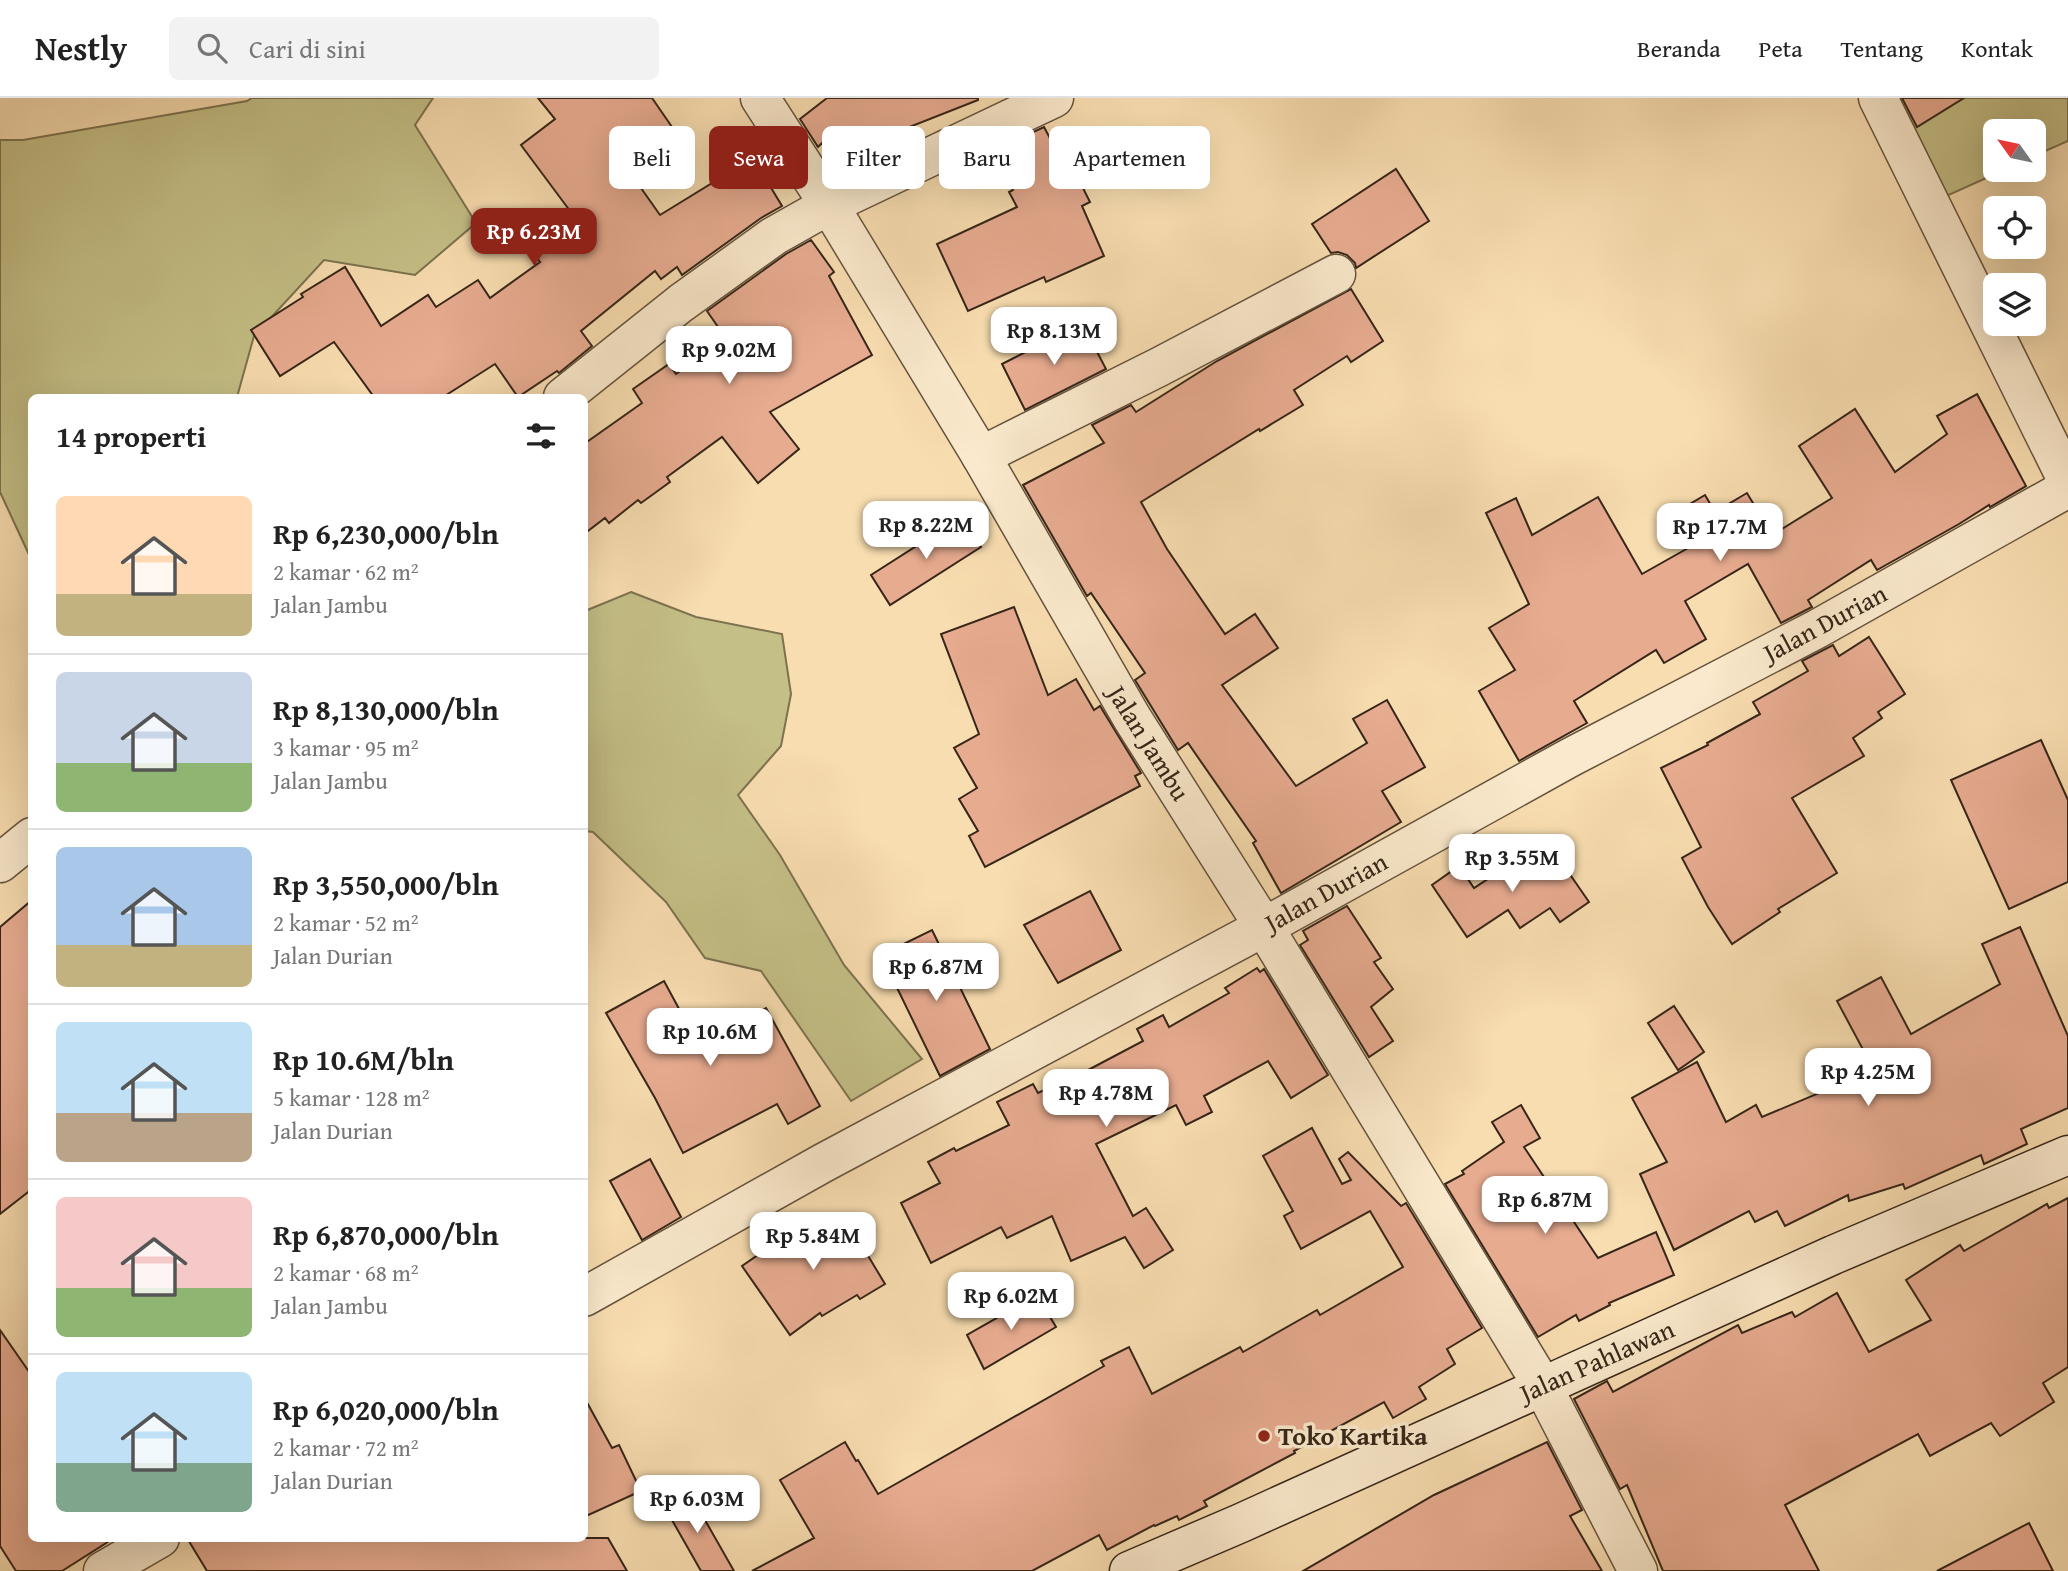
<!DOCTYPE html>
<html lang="id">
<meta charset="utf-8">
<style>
body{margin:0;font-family:"Gentium Book Plus",serif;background:#f2f2f2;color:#222;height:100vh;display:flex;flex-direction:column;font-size:26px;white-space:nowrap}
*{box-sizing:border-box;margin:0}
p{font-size:23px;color:#767676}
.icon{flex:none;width:38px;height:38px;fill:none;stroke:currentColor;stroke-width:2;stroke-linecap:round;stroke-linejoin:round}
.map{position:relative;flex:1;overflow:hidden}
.panel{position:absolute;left:28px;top:296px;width:560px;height:1148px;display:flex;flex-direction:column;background:#fff;border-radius:10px;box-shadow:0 7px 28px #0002}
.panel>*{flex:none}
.top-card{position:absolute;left:609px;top:28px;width:665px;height:63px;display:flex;gap:14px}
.needle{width:46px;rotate:303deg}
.tools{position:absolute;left:1983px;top:21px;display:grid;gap:14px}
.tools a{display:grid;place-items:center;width:63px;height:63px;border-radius:10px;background:#fff;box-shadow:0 7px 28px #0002;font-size:35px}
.price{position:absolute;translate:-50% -60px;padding:0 16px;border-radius:14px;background:#fff;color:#222;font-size:23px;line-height:46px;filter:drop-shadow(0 2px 4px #0008)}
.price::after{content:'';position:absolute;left:50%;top:42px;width:21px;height:16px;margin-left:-10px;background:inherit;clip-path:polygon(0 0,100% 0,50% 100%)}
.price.active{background:#8f2418;color:#fff}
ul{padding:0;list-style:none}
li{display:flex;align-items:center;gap:21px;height:175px;padding:0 28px}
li+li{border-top:2px solid #e0e0e0}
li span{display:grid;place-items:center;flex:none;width:196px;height:140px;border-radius:10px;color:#555}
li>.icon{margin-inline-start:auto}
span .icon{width:84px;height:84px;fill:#fffc;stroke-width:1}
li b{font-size:30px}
h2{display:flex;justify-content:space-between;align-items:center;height:84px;padding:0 28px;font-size:30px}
.tag{padding:0 24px;border-radius:10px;background:#fff;box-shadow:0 7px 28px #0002;font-size:24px;line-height:63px}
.tag.active{background:#8f2418;color:#fff}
header{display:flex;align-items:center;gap:42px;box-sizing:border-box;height:98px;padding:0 35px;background:#fff;border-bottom:2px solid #e0e0e0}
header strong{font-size:33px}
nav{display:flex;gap:38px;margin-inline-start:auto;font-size:24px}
.search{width:490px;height:63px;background:#f2f2f2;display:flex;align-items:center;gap:18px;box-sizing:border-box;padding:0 24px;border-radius:10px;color:#767676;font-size:26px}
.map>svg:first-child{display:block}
.green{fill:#c4bf86;stroke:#7d724f;stroke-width:2}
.building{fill:#e7ab90;stroke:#362518;stroke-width:2}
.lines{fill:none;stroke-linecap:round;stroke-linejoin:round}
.street-casing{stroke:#66533e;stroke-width:41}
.secondary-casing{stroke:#362518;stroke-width:41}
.street{stroke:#fae9cc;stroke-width:38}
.secondary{stroke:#fae9cc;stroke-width:38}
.poi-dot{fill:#8f2418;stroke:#fae9cc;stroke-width:2.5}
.labels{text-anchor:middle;stroke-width:7;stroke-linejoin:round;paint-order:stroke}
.street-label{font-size:26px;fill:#362518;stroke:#fae9cc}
.poi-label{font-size:26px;font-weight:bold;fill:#362518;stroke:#fae9cc;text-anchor:start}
</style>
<header>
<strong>Nestly</strong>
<div class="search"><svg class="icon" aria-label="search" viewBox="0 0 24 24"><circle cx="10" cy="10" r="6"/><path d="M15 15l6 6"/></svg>Cari di sini</div>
<nav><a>Beranda</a><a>Peta</a><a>Tentang</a><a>Kontak</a></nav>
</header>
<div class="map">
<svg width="2068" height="1473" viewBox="0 0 2068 1473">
<rect width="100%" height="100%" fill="#f8ddb0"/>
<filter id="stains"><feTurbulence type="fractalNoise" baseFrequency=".00286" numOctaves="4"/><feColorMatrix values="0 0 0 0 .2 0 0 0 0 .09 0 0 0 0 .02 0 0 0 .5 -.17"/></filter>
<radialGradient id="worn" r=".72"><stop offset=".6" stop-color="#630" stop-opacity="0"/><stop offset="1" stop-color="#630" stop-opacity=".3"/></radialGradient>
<g class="green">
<path d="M252,0H433L415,27L476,125L415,177L324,162L254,238L237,299H32L31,461L0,394V42H23L247,3Z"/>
<path d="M1893,0H2068V43L2034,58V33H1995V72H2004L1942,100Z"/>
<path d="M631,494L696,519L782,536L791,596L781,648L738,697L780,757L844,867L922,961L851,1003L761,873L705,860L666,804L593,734L585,733V513Z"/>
</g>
<g class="building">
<path d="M538,0H652L672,29L622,63L660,117L753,60L782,108L761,120L682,177L677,169L661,181L655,173L581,233L592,248L559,275L557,273L518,299L495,266L443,299H374L334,244L280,278L251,232L303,199L301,196L345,169L381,228L428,197L436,209L478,182L490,200L540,164L534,156L576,121L521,47L555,21Z"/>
<path d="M827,0H978V2L889,37L895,51L837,79L822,45L818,49L800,21Z"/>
<path d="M1902,0H1964L1917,29Z"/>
<path d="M1044,29L1063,65L1069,62L1090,104L1082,108L1104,158L1046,184L1044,179L968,213L937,146L1017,109L1009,94L1013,92L993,53Z"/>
<path d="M1396,71L1429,123L1356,170L1355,165L1347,157L1338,154L1331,155L1312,126Z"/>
<path d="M811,142L834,174L829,178L872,257L770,314L799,351L758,385L722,339L667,379L670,384L641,405L638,402L609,425L605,420L584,436V346L642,305L633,291L669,266L676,276L727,242L707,213L786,156Z"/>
<path d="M1351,191L1383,243L1351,264L1347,258L1294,292L1303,307L1260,333L1259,331L1141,404L1167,451L1225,536L1255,516L1278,550L1222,587L1296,688L1367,645L1353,621L1387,602L1425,669L1382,693L1401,724L1281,795L1253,745L1256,743L1188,645L1178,652L1135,582L1145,575L1091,495L1087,498L1023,387L1104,345L1092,327L1131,307L1136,314L1217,263Z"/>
<path d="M1082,225L1106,271L1025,312L1002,266Z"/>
<path d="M1977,296L2026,388L1990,409L1989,407L1959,426L1877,472L1871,462L1808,502L1812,509L1781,525L1748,466L1685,503L1706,541L1664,565L1656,552L1574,603L1587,625L1519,663L1479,593L1515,572L1489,530L1529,506L1486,415L1516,400L1532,437L1598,399L1642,476L1697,445L1678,413L1705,397L1715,414L1747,395L1772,437L1832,400L1799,348L1855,311L1895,374L1947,336L1937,318Z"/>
<path d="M962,419L981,449L890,507L871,477Z"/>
<path d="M1014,509L1048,597L1076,581L1094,612L1100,608L1141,675L1135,678L1140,688L985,769L969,738L978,733L959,701L977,690L954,650L979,636L941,536Z"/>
<path d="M1869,539L1905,596L1878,614L1882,620L1853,640L1864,658L1792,700L1837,775L1778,811L1780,814L1732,846L1708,809L1682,760L1701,749L1661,670L1708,647L1707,645L1760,616L1753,604L1808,573L1802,563L1833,547L1839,558Z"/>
<path d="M2041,642L2068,702V784L2009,811L1951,682Z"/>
<path d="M1551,749L1589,804L1560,824L1550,810L1520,830L1508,812L1467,839L1432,787L1459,768L1474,790L1509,767L1514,774Z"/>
<path d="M1090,793L1121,852L1058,885L1024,827Z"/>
<path d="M32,802V1091L0,1116V829Z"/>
<path d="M1347,808L1381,860L1374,864L1393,891L1371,909L1393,943L1369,959L1300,847L1308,842L1303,833Z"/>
<path d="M2020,829L2068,938V1010L2021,1031L2027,1046L1984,1066L1981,1057L1905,1091L1903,1086L1849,1103L1848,1097L1785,1128L1777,1113L1755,1124L1749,1113L1674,1152L1640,1076L1667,1064L1632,1000L1697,964L1726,1024L1756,1007L1762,1019L1874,972L1837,903L1881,879L1911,936L2000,886L1982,846Z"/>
<path d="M932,832L990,951L940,978L881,857Z"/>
<path d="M1257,870L1260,874L1264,871L1328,977L1291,1000L1268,963L1204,998L1212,1014L1186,1027L1176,1007L1096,1046L1133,1118L1146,1110L1173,1152L1144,1170L1125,1139L1071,1163L1052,1118L1007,1140L1001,1129L931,1165L901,1105L940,1085L928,1064L954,1050L956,1053L1009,1027L997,1004L1033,986L1038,995L1090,971L1143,943L1137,931L1163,917L1169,929L1229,895L1225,890Z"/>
<path d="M664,883L698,946L766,910L820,1008L788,1026L777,1006L683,1055L655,1000L606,915Z"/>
<path d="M1674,908L1704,954L1678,972L1648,925Z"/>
<path d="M1521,1007L1540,1040L1524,1049L1598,1160L1656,1134L1674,1177L1609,1205L1610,1207L1579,1223L1576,1217L1538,1239L1445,1086L1464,1076L1462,1073L1504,1044L1492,1024Z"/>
<path d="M1312,1030L1342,1086L1351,1082L1339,1061L1348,1054L1401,1108L1406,1105L1482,1230L1447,1251L1455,1266L1419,1289L1426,1301L1393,1320L1384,1304L1294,1353L1295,1355L1204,1403L1207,1408L1179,1422L1177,1418L1155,1428L1154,1427L1107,1452L1099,1437L1032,1473H752L814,1440L780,1382L845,1344L856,1363L858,1362L878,1396L1104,1268L1101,1263L1129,1249L1152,1296L1240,1249L1243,1254L1317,1212L1320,1217L1403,1169L1370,1113L1301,1151L1284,1118L1293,1113L1263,1058Z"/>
<path d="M650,1061L681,1119L642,1142L610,1083Z"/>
<path d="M2068,1100V1269L2043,1285L2054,1304L2000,1338L1991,1325L1930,1358L1918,1336L1785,1407L1819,1473H1663L1627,1387L1620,1391L1574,1301L1607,1283L1613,1294L1738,1227L1742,1235L1792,1214L1795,1219L1837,1195L1869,1254L1931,1222L1906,1182L1960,1147L1964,1153L2047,1106L2049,1110Z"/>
<path d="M843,1116L885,1186L860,1201L857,1197L822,1218L820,1215L790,1237L742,1168L801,1127Z"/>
<path d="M1037,1197L1056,1229L984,1271L967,1237Z"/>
<path d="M0,1232L32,1278V1440H114L62,1473H16L0,1448Z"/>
<path d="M584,1299L612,1350L619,1347L641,1393L584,1419Z"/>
<path d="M1547,1344L1582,1412L1570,1418L1602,1473H1303L1434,1397Z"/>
<path d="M689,1394L734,1473H701L664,1408Z"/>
<path d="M2029,1425L2053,1473H1937Z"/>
<path d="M187,1440H608L627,1473H207Z"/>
</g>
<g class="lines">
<defs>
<g id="street">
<path d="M760,0L829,107L981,358L1132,620L1264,829L1542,1287L1638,1473"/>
<path d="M1878,0L2068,384"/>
<path d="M563,299L681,205L774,138L829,107L1054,0"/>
<path d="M981,358L1159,269L1336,176"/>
<path d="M0,765L32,739"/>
<path d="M584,1199L823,1065L1264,829L1571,659L1817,531L2068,390"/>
<path d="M103,1473L160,1440"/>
</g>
<path id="secondary" d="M1129,1473L1241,1425L1833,1157L2068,1057"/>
</defs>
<use href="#street" class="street-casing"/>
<use href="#secondary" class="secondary-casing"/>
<use href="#street" class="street"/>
<use href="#secondary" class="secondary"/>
</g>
<circle class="poi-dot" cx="1264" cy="1338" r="7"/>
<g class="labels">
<g class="street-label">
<text transform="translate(1825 525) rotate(-28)" y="9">Jalan Durian</text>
<text transform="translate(1149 645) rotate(58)" y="9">Jalan Jambu</text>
<text transform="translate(1326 794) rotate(-29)" y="9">Jalan Durian</text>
<text transform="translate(1597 1263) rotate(-24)" y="9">Jalan Pahlawan</text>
</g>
<g class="poi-label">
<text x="1278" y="1347">Toko Kartika</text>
</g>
</g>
<rect width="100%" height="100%" filter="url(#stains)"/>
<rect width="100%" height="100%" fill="url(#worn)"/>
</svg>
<div class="tools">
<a><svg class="needle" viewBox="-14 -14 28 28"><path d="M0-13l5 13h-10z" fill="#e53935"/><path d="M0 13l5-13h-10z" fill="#767676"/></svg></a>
<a><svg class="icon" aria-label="locate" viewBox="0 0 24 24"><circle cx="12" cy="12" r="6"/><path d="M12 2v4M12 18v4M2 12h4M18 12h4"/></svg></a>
<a><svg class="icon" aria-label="layers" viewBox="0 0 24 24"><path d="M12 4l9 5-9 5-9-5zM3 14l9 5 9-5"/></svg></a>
</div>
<b class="price active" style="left:534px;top:170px">Rp 6.23M</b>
<b class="price" style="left:1054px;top:269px">Rp 8.13M</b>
<b class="price" style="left:729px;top:288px">Rp 9.02M</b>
<b class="price" style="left:926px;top:463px">Rp 8.22M</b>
<b class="price" style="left:1720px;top:465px">Rp 17.7M</b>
<b class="price" style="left:1512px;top:796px">Rp 3.55M</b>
<b class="price" style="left:936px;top:905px">Rp 6.87M</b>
<b class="price" style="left:710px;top:970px">Rp 10.6M</b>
<b class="price" style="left:1868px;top:1010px">Rp 4.25M</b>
<b class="price" style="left:1106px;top:1031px">Rp 4.78M</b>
<b class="price" style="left:1545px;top:1138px">Rp 6.87M</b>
<b class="price" style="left:813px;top:1174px">Rp 5.84M</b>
<b class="price" style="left:1011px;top:1234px">Rp 6.02M</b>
<b class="price" style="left:697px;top:1437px">Rp 6.03M</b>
<div class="top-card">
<a class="tag">Beli</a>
<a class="tag active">Sewa</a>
<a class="tag">Filter</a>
<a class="tag">Baru</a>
<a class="tag">Apartemen</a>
</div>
<section class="panel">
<h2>14 properti<svg class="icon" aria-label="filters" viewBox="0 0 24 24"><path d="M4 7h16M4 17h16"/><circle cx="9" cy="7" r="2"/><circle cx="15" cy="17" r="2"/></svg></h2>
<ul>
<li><span style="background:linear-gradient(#ffd9b3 70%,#c2b280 0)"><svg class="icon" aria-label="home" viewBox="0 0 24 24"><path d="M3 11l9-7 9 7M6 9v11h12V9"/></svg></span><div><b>Rp 6,230,000/bln</b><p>2 kamar · 62 m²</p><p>Jalan Jambu</p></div></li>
<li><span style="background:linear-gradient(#c9d6e8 65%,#8fb573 0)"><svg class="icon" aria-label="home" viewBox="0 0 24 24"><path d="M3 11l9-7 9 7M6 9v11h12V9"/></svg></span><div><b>Rp 8,130,000/bln</b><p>3 kamar · 95 m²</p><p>Jalan Jambu</p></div></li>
<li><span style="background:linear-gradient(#a9c7e8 70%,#c2b280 0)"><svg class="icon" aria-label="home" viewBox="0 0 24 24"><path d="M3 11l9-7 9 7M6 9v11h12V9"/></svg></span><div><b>Rp 3,550,000/bln</b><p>2 kamar · 52 m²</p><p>Jalan Durian</p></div></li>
<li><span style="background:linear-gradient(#bfe0f5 65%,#b9a48a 0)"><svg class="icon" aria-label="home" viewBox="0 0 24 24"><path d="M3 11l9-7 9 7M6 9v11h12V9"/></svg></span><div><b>Rp 10.6M/bln</b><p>5 kamar · 128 m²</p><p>Jalan Durian</p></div></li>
<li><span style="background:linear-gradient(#f6c9c9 65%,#8fb573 0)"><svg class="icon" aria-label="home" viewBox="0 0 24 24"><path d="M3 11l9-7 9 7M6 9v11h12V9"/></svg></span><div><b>Rp 6,870,000/bln</b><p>2 kamar · 68 m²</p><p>Jalan Jambu</p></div></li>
<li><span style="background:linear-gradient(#bfe0f5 65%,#7fa58c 0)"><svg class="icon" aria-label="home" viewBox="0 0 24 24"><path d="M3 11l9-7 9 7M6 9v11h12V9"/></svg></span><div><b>Rp 6,020,000/bln</b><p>2 kamar · 72 m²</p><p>Jalan Durian</p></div></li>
</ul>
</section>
</div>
